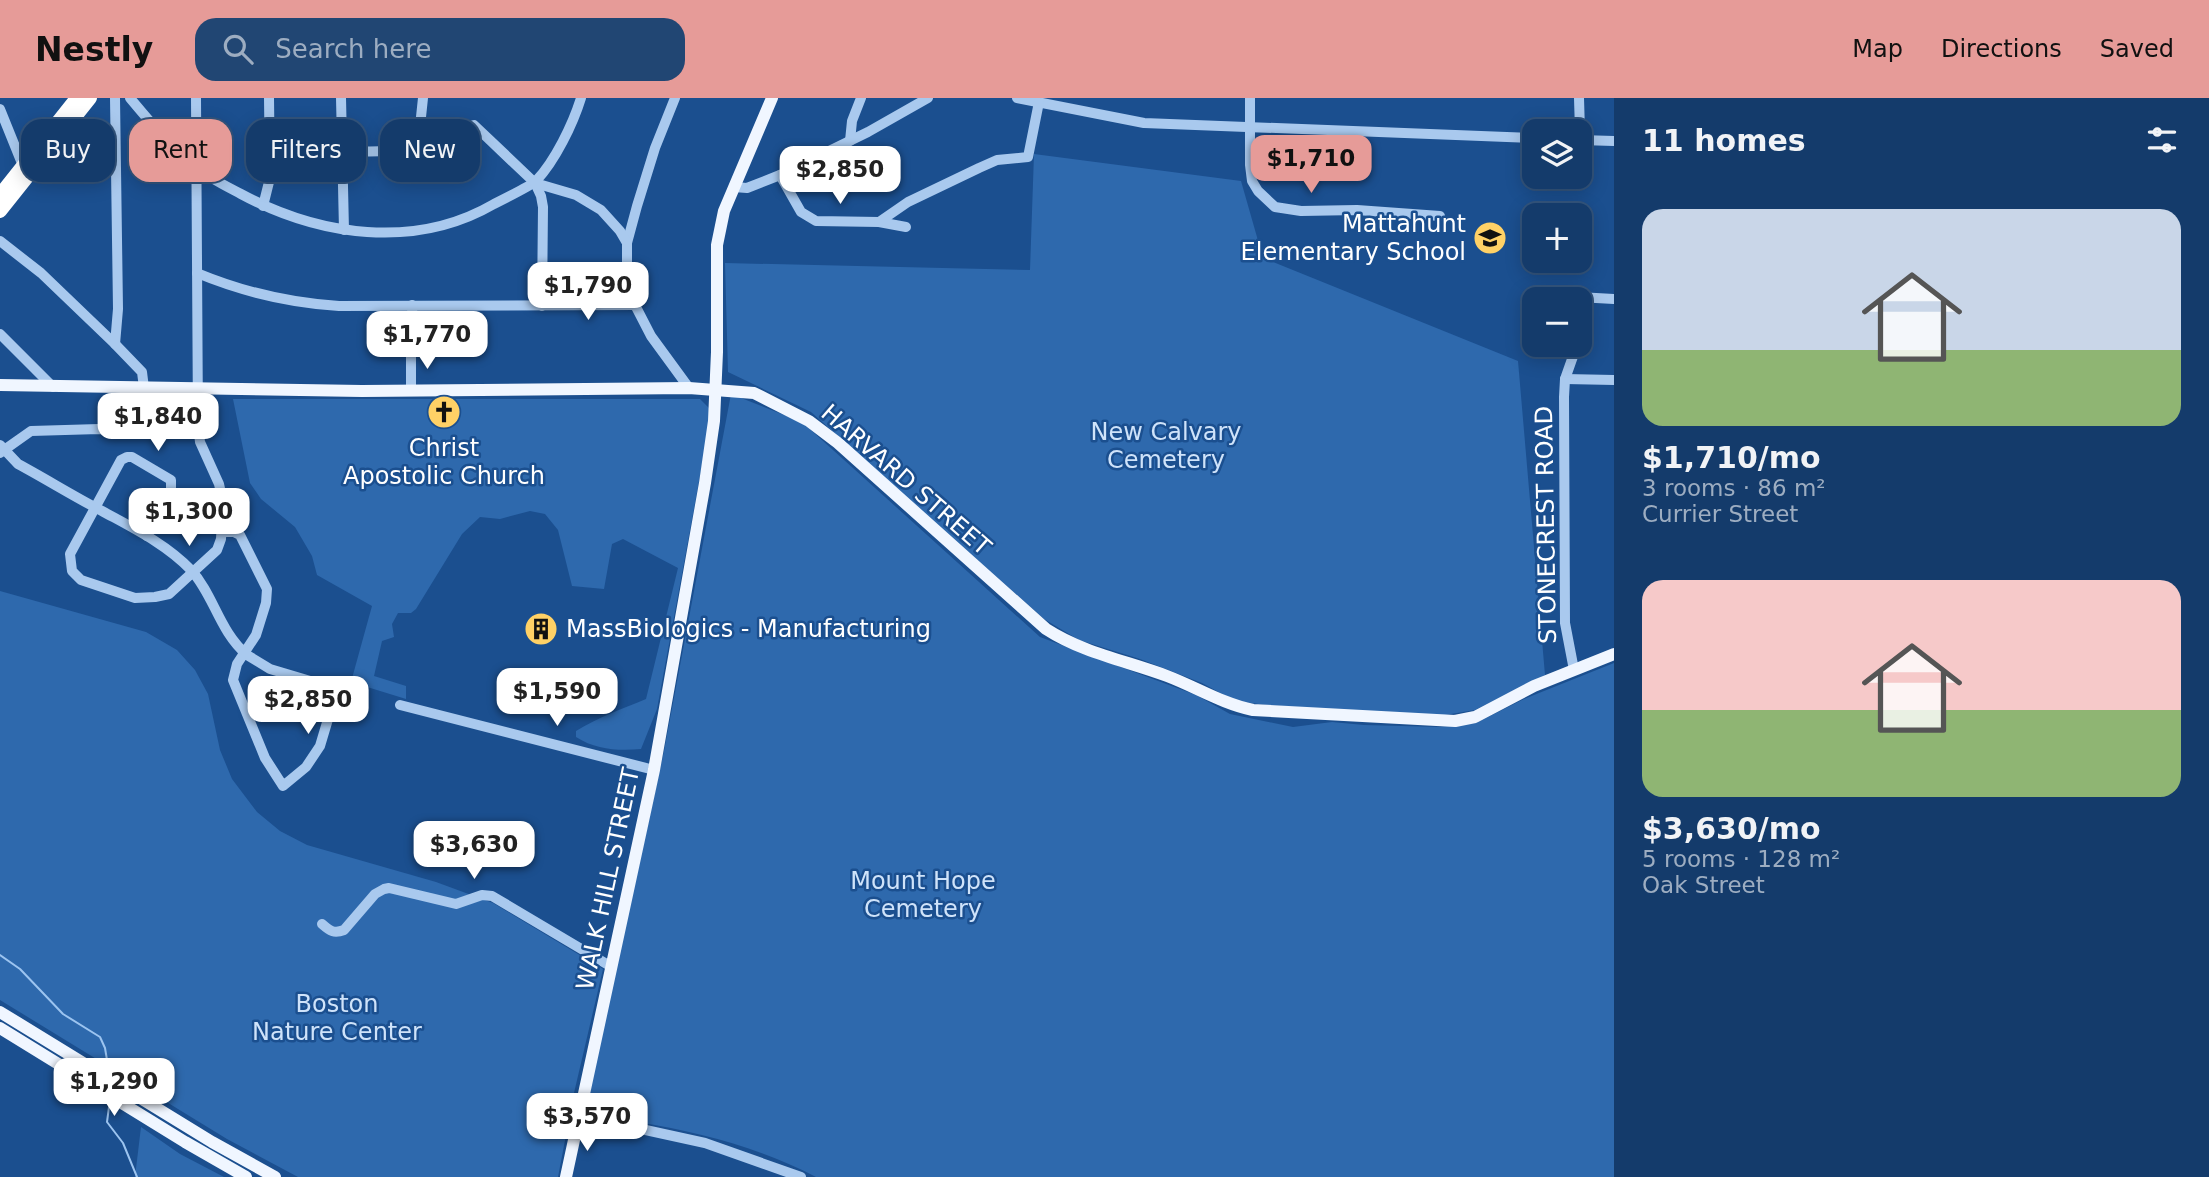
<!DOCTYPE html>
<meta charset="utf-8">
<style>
body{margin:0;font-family:"DejaVu Sans",sans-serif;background:#214673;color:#f1f3f6;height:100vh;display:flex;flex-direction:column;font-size:26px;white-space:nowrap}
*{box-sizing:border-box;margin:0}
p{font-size:23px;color:#9dadc1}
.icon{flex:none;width:38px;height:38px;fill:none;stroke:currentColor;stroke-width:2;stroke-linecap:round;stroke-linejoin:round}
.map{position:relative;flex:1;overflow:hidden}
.sheet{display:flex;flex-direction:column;background:#143b6b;width:595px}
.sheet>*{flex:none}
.top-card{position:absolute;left:21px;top:21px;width:665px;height:63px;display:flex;gap:14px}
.buttons{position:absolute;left:1522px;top:21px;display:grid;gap:14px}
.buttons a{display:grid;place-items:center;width:70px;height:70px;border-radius:14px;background:#143b6b;box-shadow:0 4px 18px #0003,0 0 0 2px #33557e;font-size:35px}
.price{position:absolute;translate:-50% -60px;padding:0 16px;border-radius:14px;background:#fff;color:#222;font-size:23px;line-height:46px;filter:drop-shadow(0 2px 4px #0008)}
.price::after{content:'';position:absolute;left:50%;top:42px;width:21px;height:16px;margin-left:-10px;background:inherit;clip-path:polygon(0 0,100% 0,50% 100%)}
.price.active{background:#e69b98;color:#111}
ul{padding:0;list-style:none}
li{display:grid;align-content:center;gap:14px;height:371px;padding:0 28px}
li span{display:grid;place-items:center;height:217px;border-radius:21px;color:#555}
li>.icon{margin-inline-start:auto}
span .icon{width:126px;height:126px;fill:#fffc;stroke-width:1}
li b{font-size:30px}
h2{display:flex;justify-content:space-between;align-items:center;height:84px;padding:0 28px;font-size:30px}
.tag{padding:0 24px;border-radius:21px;background:#143b6b;box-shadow:0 4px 18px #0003,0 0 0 2px #33557e;font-size:24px;line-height:63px}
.tag.active{background:#e69b98;color:#111}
header{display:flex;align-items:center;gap:42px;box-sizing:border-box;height:98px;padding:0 35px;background:#e69b98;color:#111}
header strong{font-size:33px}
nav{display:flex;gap:38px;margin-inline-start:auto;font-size:24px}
.search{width:490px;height:63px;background:#214673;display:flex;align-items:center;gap:18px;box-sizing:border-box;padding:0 24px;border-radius:21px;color:#9dadc1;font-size:26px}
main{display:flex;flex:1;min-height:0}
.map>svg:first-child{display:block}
.green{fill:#2e69ad}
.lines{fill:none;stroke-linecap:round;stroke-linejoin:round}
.stream{stroke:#9cc4f0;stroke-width:2}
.minor{stroke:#a9c9ee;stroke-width:10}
.major{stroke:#f0f6ff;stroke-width:12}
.highway{stroke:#fff;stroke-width:14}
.labels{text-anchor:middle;stroke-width:5;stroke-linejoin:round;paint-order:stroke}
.poi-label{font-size:24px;fill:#fff;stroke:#1b4f8f;text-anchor:end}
.park-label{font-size:24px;fill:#cfe3fa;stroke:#1b4f8f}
.street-label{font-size:24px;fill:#fff;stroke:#1b4f8f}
</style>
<header>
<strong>Nestly</strong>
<div class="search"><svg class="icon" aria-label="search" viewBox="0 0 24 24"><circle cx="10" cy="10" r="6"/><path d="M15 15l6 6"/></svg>Search here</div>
<nav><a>Map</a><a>Directions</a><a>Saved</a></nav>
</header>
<main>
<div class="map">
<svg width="1614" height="1079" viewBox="0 0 1614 1079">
<rect width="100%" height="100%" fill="#1b4f8f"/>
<g class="green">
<path d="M1034,56L1241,83L1263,160L1518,263L1545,577L1475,612L1439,618L1267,607L1235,603L1202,585L1140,561L1079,542L1044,521L811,314L728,274L725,165L1030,172Z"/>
<path d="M731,296L802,324L1040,539L1196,597L1230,616L1293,629L1332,624L1364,627L1440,629L1476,625L1524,601L1614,565V1079H816C760,1050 700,1034 637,1024C619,1021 601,1023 584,1018L664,653Z"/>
<path d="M233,301H700L712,313L657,611L641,651C619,653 596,652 576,639V633C599,619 622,611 646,601L678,470L623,441L612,446L604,491L572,488L558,432L545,416L530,413L500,421L480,419L462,436L416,511L411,515H398L392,526L394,539L382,543L374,578L406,588V601L351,584L372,508L317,477L312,458L295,429L261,401L250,385Z"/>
<path d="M0,493L146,534L177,552L195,572L208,596L220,652L232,681L257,714L280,733L307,747L436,784L493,805L603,871L574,995L558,1079H298L227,1041L0,902Z"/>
<path d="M141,1029L180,1056L224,1079H135Z"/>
</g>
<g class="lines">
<g class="stream">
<path d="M0,857L20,871L63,916L100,939L105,950L108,968"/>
<path d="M109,1009L107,1024L123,1045L137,1079"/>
</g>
<g class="minor">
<path d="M130,0C150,24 171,49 196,69C209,80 226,88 241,96C319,138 415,152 494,106C502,102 532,87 536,83C555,63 573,26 581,0"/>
<path d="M341,0L344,132"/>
<path d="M423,0L421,19L425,48"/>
<path d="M675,0L655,50L637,108L627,145V164L635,207L651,238L689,290"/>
<path d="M1017,0L1144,25L1535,40"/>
<path d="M1250,0V67L1252,83L1258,93L1275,109L1301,113L1357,112L1440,118"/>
<path d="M1579,0L1580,33"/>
<path d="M0,11L23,68L26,71"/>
<path d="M1580,42L1614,43"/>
<path d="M850,43L852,23L861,0"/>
<path d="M341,52C389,57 431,50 474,27L535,85L576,97L601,112L620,133L627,145"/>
<path d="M780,77L801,114L816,123L879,124L906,129"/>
<path d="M535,85L541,98L543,109L542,208"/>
<path d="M734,89L747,90L780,77L868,34L928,0"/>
<path d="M263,108L270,80L269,0"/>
<path d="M879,124L908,104L979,70L997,62L1028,59L1039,4"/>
<path d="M0,143L41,175L115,246L142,274L144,290"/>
<path d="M197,175C243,194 289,205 339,208L635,207"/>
<path d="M1578,201V199L1614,201"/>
<path d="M412,207L413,235"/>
<path d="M0,236L53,289"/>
<path d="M115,246L118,211L115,0"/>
<path d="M411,253V293"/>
<path d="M1565,281L1614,282"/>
<path d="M0,347L18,366C46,381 73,398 102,413C133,430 166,446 191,472C214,497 219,533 247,557L270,571L337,591L320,648L306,669L283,688L265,660L233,582L237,566L256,537L266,505L267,491L240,437L234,434H222"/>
<path d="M0,355L31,333L99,331L199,334"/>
<path d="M147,438L171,392V382L132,359H127L121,362L70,456L72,473L81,482L135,500L155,499L169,496L217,452L221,441L223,404L219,386L200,344L198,327L196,0"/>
<path d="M1574,572L1565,525L1564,299L1565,281L1577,247"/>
<path d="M400,607L654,672"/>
<path d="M322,826C330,833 334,836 344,832L375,796L384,791L389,790L456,806L482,797L492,798L610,868"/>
<path d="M577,1024L641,1031L705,1045L801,1079"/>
</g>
<g class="major">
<path d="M0,287L362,293L689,290L754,295L809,323L838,345L1046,531C1083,555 1127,563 1167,578C1196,589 1223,606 1253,612L1455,623L1475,619L1534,588L1614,556"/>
<path d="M0,914L212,1044L275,1079"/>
<path d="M0,930L185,1044L246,1079"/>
<path d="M566,1079L654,672L705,385L714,323L717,254V147L724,113L772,0"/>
</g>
<g class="highway">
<path d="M0,97L77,0"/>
<path d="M0,113L90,0"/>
</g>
</g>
<defs>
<symbol id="school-disc" viewBox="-11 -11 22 22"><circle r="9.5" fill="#ffd166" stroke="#1b4f8f"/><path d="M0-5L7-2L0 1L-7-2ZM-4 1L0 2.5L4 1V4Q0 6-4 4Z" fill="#111"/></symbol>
<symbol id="church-disc" viewBox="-11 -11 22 22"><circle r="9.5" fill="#ffd166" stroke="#1b4f8f"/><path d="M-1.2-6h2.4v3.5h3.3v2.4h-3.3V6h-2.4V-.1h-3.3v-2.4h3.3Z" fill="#111"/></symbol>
<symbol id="building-disc" viewBox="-11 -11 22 22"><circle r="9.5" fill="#ffd166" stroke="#1b4f8f"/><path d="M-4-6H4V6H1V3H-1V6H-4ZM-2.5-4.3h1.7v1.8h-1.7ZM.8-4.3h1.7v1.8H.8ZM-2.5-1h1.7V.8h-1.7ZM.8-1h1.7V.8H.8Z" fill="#111"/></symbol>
</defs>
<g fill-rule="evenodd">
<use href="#school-disc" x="1471" y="121" width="38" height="38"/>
<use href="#church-disc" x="425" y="295" width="38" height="38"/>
<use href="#building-disc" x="522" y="512" width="38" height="38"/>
</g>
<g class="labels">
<g class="poi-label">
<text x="1466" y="134">Mattahunt<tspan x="1466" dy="28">Elementary School</tspan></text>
<text x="444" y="358" text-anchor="middle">Christ<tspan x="444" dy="28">Apostolic Church</tspan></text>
<text x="566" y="539" text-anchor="start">MassBiologics - Manufacturing</text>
</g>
<g class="park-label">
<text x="1166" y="342">New Calvary<tspan x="1166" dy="28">Cemetery</tspan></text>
<text x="923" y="791">Mount Hope<tspan x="923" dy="28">Cemetery</tspan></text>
<text x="337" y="914">Boston<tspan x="337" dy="28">Nature Center</tspan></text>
</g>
<g class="street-label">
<text transform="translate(906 382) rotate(41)" y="8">HARVARD STREET</text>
<text transform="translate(1546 427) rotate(-91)" y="8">STONECREST ROAD</text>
<text transform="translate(608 781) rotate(-78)" y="8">WALK HILL STREET</text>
</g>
</g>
</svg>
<div class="buttons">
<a><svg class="icon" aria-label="layers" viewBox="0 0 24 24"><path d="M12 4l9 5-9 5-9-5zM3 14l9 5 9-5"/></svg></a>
<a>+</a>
<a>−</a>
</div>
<b class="price active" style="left:1311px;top:97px">$1,710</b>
<b class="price" style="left:840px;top:108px">$2,850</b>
<b class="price" style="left:588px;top:224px">$1,790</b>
<b class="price" style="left:427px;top:273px">$1,770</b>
<b class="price" style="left:158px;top:355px">$1,840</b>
<b class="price" style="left:189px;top:450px">$1,300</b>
<b class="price" style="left:557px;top:630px">$1,590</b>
<b class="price" style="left:308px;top:638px">$2,850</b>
<b class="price" style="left:474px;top:783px">$3,630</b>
<b class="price" style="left:114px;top:1020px">$1,290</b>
<b class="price" style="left:587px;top:1055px">$3,570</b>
<div class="top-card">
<a class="tag">Buy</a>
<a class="tag active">Rent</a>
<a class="tag">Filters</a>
<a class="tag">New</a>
</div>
</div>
<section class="sheet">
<h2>11 homes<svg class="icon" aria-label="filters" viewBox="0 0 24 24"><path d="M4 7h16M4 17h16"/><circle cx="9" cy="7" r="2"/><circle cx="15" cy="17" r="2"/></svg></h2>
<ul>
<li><span style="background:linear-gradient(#c9d6e8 65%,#8fb573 0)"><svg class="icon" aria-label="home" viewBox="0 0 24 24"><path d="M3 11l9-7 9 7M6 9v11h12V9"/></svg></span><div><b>$1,710/mo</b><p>3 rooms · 86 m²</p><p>Currier Street</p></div></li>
<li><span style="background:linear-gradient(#f6c9c9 60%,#8fb573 0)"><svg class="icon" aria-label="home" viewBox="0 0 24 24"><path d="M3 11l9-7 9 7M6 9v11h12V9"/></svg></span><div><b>$3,630/mo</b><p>5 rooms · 128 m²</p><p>Oak Street</p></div></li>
</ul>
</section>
</main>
